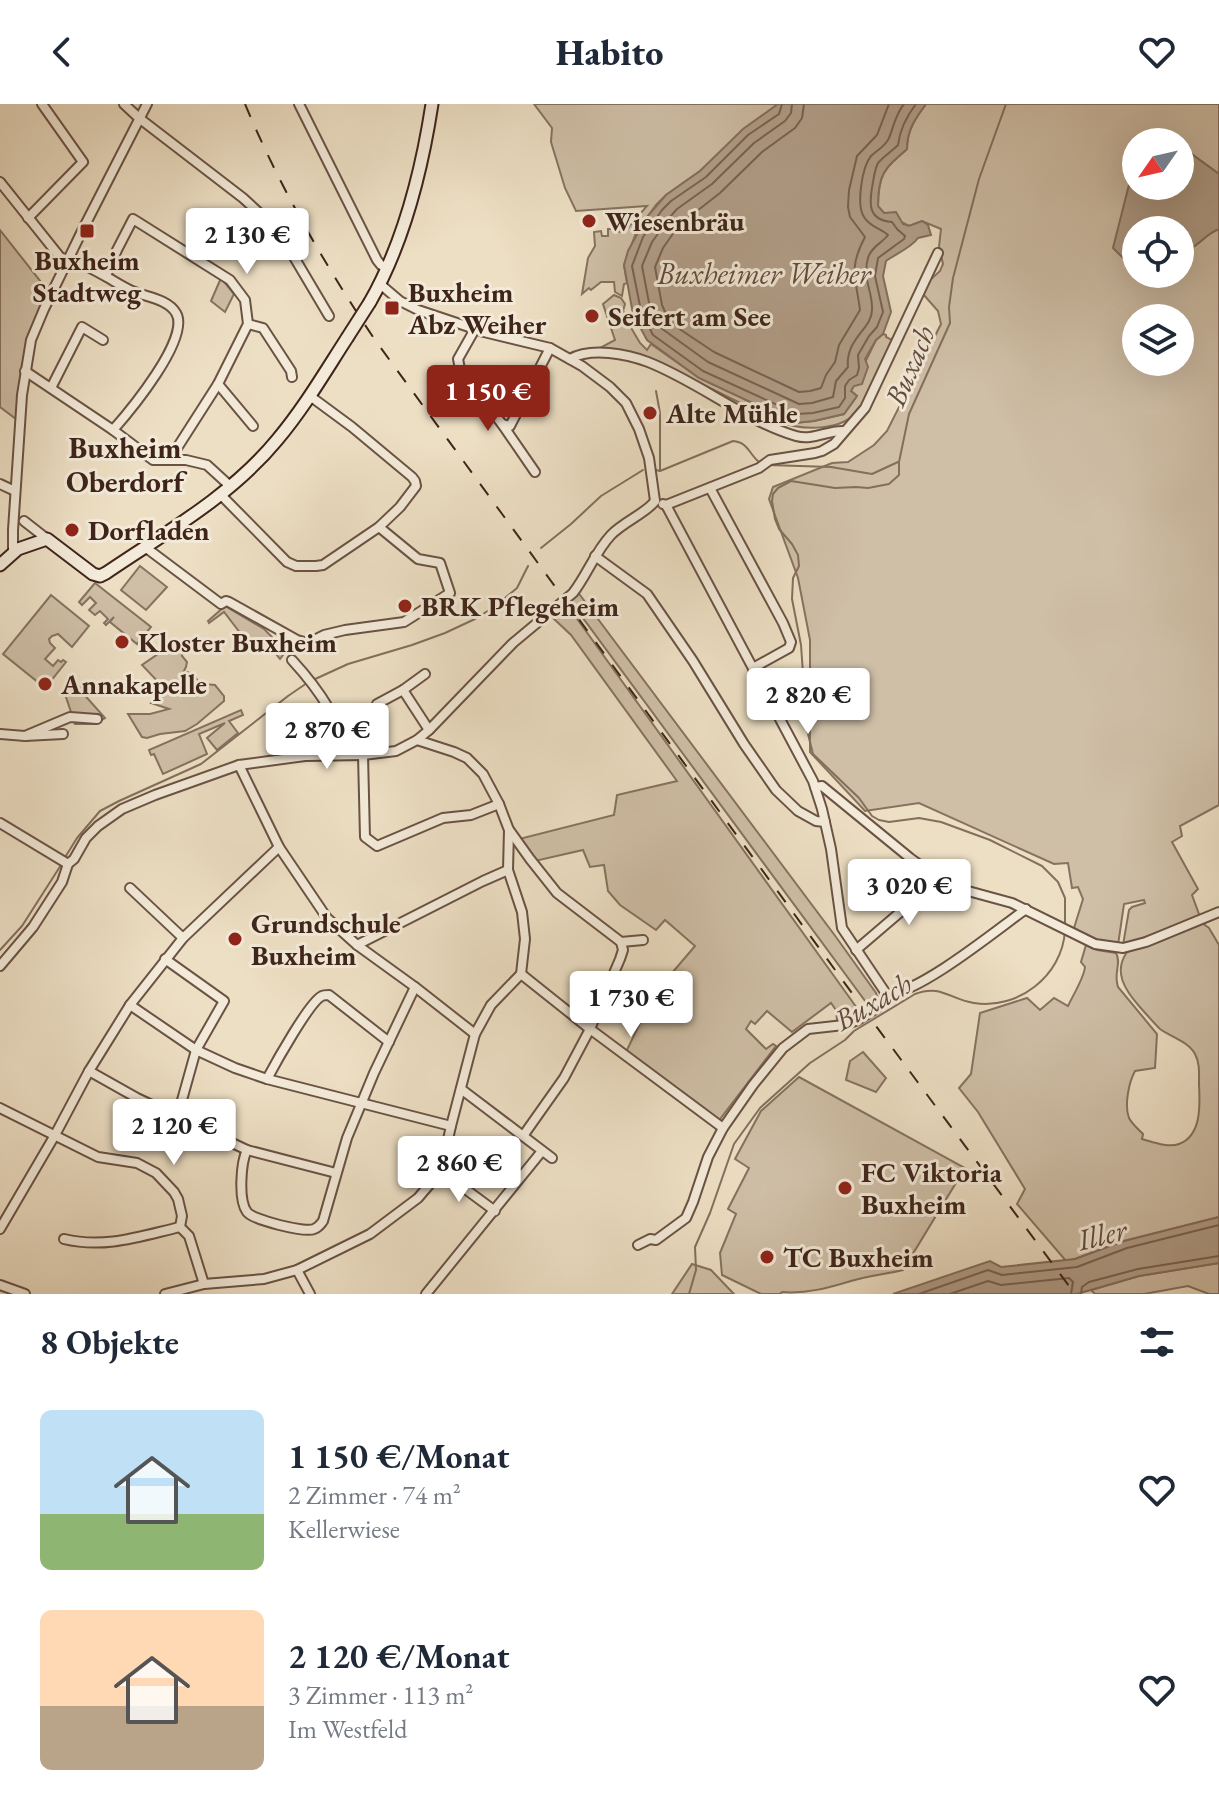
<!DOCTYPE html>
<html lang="de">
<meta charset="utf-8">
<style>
body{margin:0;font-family:"EB Garamond",serif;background:#f6f6f7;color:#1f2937;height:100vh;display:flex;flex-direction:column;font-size:30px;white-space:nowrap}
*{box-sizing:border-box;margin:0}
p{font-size:26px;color:#747a83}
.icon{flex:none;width:44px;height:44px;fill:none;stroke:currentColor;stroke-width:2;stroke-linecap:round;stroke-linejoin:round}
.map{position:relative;height:1190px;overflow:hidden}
.details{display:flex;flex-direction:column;background:#fff;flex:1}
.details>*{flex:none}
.needle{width:52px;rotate:236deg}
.tools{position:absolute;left:1122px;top:24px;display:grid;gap:16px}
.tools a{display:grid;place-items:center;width:72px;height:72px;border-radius:50%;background:#fff;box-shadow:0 8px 32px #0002;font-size:40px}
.price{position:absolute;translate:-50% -68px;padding:0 18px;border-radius:8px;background:#fff;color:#222;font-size:26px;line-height:52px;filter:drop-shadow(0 2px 4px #0008)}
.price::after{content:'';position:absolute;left:50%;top:48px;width:24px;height:18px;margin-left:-12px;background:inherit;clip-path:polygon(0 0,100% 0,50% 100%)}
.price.on{background:#8f2418;color:#fff}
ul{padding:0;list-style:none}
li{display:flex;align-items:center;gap:24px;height:200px;padding:0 40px}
li span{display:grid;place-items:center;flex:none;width:224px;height:160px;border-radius:12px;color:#555}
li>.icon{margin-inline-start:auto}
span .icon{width:96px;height:96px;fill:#fffc;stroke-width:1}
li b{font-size:34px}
h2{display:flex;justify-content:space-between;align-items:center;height:96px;padding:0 40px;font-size:34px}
header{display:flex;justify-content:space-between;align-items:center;height:104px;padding:0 40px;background:#fff;font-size:36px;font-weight:800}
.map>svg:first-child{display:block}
.green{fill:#cfbfa7;stroke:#867260;stroke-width:2;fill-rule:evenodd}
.water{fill:#b29f8a;stroke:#846e5d;stroke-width:2}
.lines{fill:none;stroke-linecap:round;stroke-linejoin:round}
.shore{stroke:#786252;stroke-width:2}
.stream{stroke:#846e5d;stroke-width:2}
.street-casing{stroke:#6a5344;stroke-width:12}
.secondary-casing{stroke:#3e241a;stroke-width:15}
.street{stroke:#f3ead9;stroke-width:8}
.secondary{stroke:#f3ead9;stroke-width:11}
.rail{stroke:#3e241a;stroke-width:2;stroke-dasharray:14 14;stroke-linecap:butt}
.secondary-bridge-casing{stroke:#3e241a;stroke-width:15;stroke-linecap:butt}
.secondary-bridge{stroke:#f3ead9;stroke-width:11}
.poi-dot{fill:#8f2418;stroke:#f3ead9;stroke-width:3}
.labels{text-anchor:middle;stroke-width:6;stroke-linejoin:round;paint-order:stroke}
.poi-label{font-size:28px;font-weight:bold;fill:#3e241a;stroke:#f3ead9;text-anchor:start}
.water-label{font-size:30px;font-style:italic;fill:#61493c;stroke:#f3ead9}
.neighbourhood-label{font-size:30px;font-weight:bold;fill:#3e241a;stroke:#f3ead9}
</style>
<header><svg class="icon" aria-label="back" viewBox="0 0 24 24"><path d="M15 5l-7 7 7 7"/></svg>Habito<svg class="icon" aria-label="heart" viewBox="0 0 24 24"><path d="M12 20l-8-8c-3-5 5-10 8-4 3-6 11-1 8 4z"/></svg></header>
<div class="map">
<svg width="1219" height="1190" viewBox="0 0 1219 1190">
<rect width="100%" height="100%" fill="#eddfc4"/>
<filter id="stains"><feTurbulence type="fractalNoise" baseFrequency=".0025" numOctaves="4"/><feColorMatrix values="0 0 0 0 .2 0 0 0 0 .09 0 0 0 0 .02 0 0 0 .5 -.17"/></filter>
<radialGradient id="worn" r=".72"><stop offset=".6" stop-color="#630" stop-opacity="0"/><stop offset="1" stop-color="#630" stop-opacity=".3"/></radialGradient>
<g class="green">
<path d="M534,0H778L700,67L666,91L656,101L636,129L624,161L627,179L624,180L622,192L615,188L614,178H601L591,186L589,184L582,190L588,154L595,142L594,128L601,127L602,132H608V125H613L619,128L627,125L647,102L576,107L565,84L551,38L552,24Z"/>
<path d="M926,0H1219V70L1186,46H1180V38H1136V53L1124,155L1136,153V170H1180V148C1199,144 1203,131 1219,125V701L1180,722L1182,732L1172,738L1198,785L1192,791L1200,813L1123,841L1129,806L1132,803L1145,799L1144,796L1124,800L1118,841L1095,837L1074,824L1083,795L1078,783L1072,784L1068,759L1054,760L919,699L865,707L810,648V536L798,474L769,395L773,383L832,359L848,358L874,341L887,327L941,220L938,207L923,190L929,177L940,167L943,160L939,143L941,125L922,117L909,122L884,109L878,103C878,70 884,65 907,45C907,26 915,15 926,0ZM1136,214H1180V258H1136Z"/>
<path d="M0,126L48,187C26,233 19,265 16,315L0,303Z"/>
<path d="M221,174L234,190L225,208L211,197Z"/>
<path d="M614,191L621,194L625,200L623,207L628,214L627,217L640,239L647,246L651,240L699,274L795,319L814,317L844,310L857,292L851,287L876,236L883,230L886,231V233L892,236C886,253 867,298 855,310C836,328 799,326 777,317L653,256L598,245L615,236L603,200Z"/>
<path d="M140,462L167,483L146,506L121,486Z"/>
<path d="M95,479L151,523L137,540L110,518L114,513L106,521L104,519L108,515L100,507L95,511L89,506L96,499L90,493L82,501L79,498Z"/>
<path d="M577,487L836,833L876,889L879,897L871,905L569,495Z"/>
<path d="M51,491L89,522L72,543L58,530L52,532L49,535L50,539L55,544L45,555L53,562L58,556L61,558L63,556L66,558L50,578L44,573L39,579L3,550Z"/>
<path d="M565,498L862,911L853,915L837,916L836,906L831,899L792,928L767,907L755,920L751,917L746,925L766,945L773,940L776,942L720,1015H717L626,948L654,890L695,842L665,816L656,826L620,801L608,787L604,761L590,763L583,746L535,757L519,735L614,711L617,691L677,677L571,531L552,513V510Z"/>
<path d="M225,502L264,525L286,547L280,555L267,539L256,547L251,536L244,534L224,508L209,519L208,517Z"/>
<path d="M177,537L179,539L178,542L183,546L182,552L187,558L186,563L181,573L185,572L187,568L193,570L198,577L196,581L202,584L204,580L215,581L224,592V597L197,620L185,627L160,630L147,634L142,633L128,610H150L169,605L151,599L163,583L142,561Z"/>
<path d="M80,582L81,587L105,614L95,620H75L66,593Z"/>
<path d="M241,606L243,611L229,617L238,629L217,646L207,634L225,619L199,630L207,650L163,670L154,650L151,651L149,646Z"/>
<path d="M1202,819L1209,824L1219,841V1113L1124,1137L1075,1155L1066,1157L1017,1100L1025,1085L978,1008L959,984L971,970L980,909L1027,894L1040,906L1054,894L1068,902C1073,891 1084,874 1085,863L1081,858L1086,841L1097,846L1116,849C1122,859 1113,869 1118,883L1157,930L1155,964L1135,967C1129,978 1124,1001 1129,1014C1132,1020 1138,1025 1143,1030L1142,1035C1153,1038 1168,1044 1179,1040C1202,1032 1200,1000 1199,980C1199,970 1200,959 1195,950C1189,938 1171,933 1160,925C1153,918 1146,910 1139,902C1125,886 1113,868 1127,848Z"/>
<path d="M863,948L886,974L876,988L846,976L850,957Z"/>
<path d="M799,973L965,1064L903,1166C886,1170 868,1172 851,1177C828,1184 806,1190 782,1188L780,1190H761L722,1171L720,1149L736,1110L728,1105L749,1064L735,1055L761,1007Z"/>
<path d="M1219,1159V1190H1209L1188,1182L1144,1190H1095L1091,1186L1139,1172Z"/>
<path d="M692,1160L711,1166L734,1190H672Z"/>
</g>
<g class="water">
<path d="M778,0H926C915,15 907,26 907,45C884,65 878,70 878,102L884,109L896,108L903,120L909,122L922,117L928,121L931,131L918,134C912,143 896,150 886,157L883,172L891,208L883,230L876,236L865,255L868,263L862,280L854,282L851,287L857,292L844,310L814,317L795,319L699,274L647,236L633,210L624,161L628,147L646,114L666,91L700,67L743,25Z"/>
<path d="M1180,46H1186L1219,70V125C1203,131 1199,144 1180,148V126H1136V153L1124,155L1113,144L1136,53V82H1180Z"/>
<path d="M1219,1113V1159L1139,1172L1077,1190H893L990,1157L1001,1163L1075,1155L1124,1137Z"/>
</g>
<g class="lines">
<g class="shore">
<path d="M782,0L779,10L748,31L706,73L671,97L662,106L643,133L632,162L641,207L653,231L703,267L797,310L813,309L839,303L845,294V282L849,276L857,271L859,264L858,251L869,232L877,223L883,208L875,172L878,154L904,135L905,132L897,125L892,118C867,116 869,99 873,78C874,72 875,65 878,59C883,53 892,47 898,41C900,25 906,13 916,0"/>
<path d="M792,0L791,9L785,17L754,39L712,80L677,105L670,113L652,138L642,162L650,204L661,224L708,258L799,300L812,299L833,293L836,277L848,263C845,235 872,225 872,206C873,187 862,176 868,154C871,143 882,139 888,131C880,124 870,123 864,113C856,101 862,63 871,52C877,46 886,42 889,34C894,22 895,11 904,0"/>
<path d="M804,0L802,14L795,24L762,48L720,89L679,121L663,144L655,163L662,201L666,210L669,216L681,226L714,248L799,288L810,287L821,284L826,271L835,258L839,241L860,206C856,174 848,165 865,133L850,113L848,103L849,86L857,52L877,31L889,0"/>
<path d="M919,1190L988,1166L1002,1171L1077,1163L1127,1144L1219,1121"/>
<path d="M950,1190L988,1177L1001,1181L1069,1174L1073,1178L1071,1190"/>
<path d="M1081,1190L1082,1183L1089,1178L1138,1165L1219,1152"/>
</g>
<g class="stream">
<path d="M1006,0L979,75L953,174L949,203L950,219L909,310L899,358V371L889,380L868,384L856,383L835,384L791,377L778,384L773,390L772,397L775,415L779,425L792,440L798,451L799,462L793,474L792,495L801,541L807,626L813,650L859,694L872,712L879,716L889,718L919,714L941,718L990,736L1042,762L1058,778L1065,794V821"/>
<path d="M656,287L660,309V366"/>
<path d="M768,361L831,363L872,370L898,358"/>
<path d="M656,366L660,367L733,337C748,338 749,350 759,358"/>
<path d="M541,444L571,420L601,392L643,366"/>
<path d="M313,576L348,560L412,541L445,529L475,515L494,503L517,484L528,462"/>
<path d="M64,755L77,734L100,707L119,697L201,660L288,592L307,579"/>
<path d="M0,846L22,822L61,761"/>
<path d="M689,1190L696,1166L695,1143L710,1109L734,1040L760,1004L810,959L845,936L854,927L915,890C941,880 949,895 974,899C1018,906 1062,872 1065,827"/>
</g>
<defs>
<g id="street">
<path d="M124,0L139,14L243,94L278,126L329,212"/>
<path d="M299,0L377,156L381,161L387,164"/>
<path d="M0,78L60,153C66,156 71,156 77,158C87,162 96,167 105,172C114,177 123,183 132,187C146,193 168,195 176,209C191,234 129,308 113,326"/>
<path d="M28,114L83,58L42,0"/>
<path d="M106,172L117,146L133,115L230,176L245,196L248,220L218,280L170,355"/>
<path d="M380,180L400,197L418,206L484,228L550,244L582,262L610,283L626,299L639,325L649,354L655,397"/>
<path d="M248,220L263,224L291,267L292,273"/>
<path d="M475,225L458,255L460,265L502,320L510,322L550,244"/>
<path d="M570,255C591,243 627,250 648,258C699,278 743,316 796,332C813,337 827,326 844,327"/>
<path d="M25,267L113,326L153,356H186L207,361L230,382"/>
<path d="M218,280L253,322"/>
<path d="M51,284L82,223L103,236"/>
<path d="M502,320L535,368"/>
<path d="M0,380L15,387"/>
<path d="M710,384L783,519L791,538L789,544L753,564"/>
<path d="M220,390L287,458L296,462H316L323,461L379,423L400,403L416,382L415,377L412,373L352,323L310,292"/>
<path d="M663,400L666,401L759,364L770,356L815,349L822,347L834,340L865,304L938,149"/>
<path d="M666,401L813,677L822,705L831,745L842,824L887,891"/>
<path d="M24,417L47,435"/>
<path d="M145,443L221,500L226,497L229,498L297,536L308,539L324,531L345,526L404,518L450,489L440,459L418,455L379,423"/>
<path d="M13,447V426L22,291L31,236L44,205L83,125L147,0"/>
<path d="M595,452L647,490L693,557L744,640L776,686L798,707L816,717L825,718"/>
<path d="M292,556C316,582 340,616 348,651"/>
<path d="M403,586L429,626"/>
<path d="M377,600L403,586L425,570"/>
<path d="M0,630L25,632L63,630"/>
<path d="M25,632L70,613L97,615"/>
<path d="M363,651L365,733L377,742L443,714L471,711L499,700"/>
<path d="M239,661L279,743L327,814L357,841L415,883L475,930"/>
<path d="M815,683L822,682L910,754L939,775L968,787L1012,799L1095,840L1123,844L1146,838L1219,808"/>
<path d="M0,719L68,760"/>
<path d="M510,727L530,755L557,789L621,838L623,846L620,855L590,925L564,974L523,1032"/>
<path d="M130,784L183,834"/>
<path d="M621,838L643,836"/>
<path d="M357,841L483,777L508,766"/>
<path d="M856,846L939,775"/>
<path d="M165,855L224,897L196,946L177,1014"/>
<path d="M0,862L33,823L62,778L68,760L74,755L86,734L98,722L122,705L155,691L239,661L305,652L363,651L396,647L417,636L429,626L513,539L573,489C587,471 595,448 611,431C623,418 648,408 655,397"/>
<path d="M521,870L590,925L723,1024"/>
<path d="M130,901L196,946L235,964L267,975L451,1022"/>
<path d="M89,967L137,994L247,1046L336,1069"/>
<path d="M267,975C275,960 310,897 322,892C324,891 326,891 329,891L389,938"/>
<path d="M461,985L552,1054"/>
<path d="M0,1004L98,1053L137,1059L156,1069L174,1088L178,1095L182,1112L180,1123L189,1132L204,1180"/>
<path d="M247,1046C241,1058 238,1096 247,1108C253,1116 305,1129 314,1125C319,1123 320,1121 323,1117L347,1034L374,969L415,883"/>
<path d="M441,1067L495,1107"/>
<path d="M0,1125L55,1031L89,967L130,901L183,834L279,743"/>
<path d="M64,1135C105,1145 141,1132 180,1123"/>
<path d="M638,1141L650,1135L656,1136L686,1114L693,1098L708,1053L723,1024L753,981L783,944L808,925L844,921L858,916L877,904L887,891C922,887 994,828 1026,805"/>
<path d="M297,1166L310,1190"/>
<path d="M0,1181L25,1190"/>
<path d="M165,1190L204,1180L264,1175L297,1166L370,1130L418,1094L441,1067L451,1022L475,930L491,901L521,870L525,835L522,808L508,766L509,726L499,700L483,670L467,654L454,648L417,636"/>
<path d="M426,1190L542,1047"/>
</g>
<g id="secondary">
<path d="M370,198C403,140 422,65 432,0"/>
<path d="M0,461L18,445L47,435L93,470L100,472L106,469C165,429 231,392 277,336C304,304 325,268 347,234"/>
</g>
</defs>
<use href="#street" class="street-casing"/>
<use href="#secondary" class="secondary-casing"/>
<use href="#street" class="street"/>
<use href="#secondary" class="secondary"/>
<path class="rail" d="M245,0C280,84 325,161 375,236L876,922L1075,1190"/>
<defs>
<path id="secondary-bridge" d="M347,234L370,198"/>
</defs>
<use href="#secondary-bridge" class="secondary-bridge-casing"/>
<use href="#secondary-bridge" class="secondary-bridge"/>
</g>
<g class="poi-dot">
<circle cx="589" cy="117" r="8"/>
<rect x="79" y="119" width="16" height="16" rx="4"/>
<rect x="384" y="196" width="16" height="16" rx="4"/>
<circle cx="592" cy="212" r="8"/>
<circle cx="650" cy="309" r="8"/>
<circle cx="72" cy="426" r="8"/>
<circle cx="405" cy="502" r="8"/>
<circle cx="122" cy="538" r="8"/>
<circle cx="45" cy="580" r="8"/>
<circle cx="235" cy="835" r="8"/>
<circle cx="845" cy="1084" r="8"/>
<circle cx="767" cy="1153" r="8"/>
</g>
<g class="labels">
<g class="poi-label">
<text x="605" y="127">Wiesenbräu</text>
<text x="87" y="166" text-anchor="middle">Buxheim<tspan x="87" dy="32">Stadtweg</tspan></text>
<text x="408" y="198">Buxheim<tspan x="408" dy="32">Abz Weiher</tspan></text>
<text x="608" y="222">Seifert am See</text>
<text x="666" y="319">Alte Mühle</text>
<text x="88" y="436">Dorfladen</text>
<text x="421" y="512">BRK Pflegeheim</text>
<text x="138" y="548">Kloster Buxheim</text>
<text x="61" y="590">Annakapelle</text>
<text x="251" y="829">Grundschule<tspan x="251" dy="32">Buxheim</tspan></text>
<text x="861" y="1078">FC Viktoria<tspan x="861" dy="32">Buxheim</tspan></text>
<text x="783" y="1163">TC Buxheim</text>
</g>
<g class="water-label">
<text x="764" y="180">Buxheimer Weiher</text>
<text transform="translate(910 262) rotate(-67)" y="10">Buxach</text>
<text transform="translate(873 898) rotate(-30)" y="10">Buxach</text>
<text transform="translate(1102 1131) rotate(-14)" y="10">Iller</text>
</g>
<g class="neighbourhood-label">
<text x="125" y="354">Buxheim<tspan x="125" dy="34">Oberdorf</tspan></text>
</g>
</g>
<rect width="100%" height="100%" filter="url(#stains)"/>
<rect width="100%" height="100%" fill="url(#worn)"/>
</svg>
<div class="tools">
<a><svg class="needle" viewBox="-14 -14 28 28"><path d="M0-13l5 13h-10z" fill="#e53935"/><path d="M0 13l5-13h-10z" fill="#747a83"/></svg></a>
<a><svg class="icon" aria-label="locate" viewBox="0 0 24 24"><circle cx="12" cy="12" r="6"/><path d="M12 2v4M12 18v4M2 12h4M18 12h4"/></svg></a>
<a><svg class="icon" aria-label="layers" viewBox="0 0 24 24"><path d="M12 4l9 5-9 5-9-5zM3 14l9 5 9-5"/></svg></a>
</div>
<b class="price" style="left:247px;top:172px">2 130 €</b>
<b class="price on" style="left:488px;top:329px">1 150 €</b>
<b class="price" style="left:808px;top:632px">2 820 €</b>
<b class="price" style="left:327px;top:667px">2 870 €</b>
<b class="price" style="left:909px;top:823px">3 020 €</b>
<b class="price" style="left:631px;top:935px">1 730 €</b>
<b class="price" style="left:174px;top:1063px">2 120 €</b>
<b class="price" style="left:459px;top:1100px">2 860 €</b>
</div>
<section class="details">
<h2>8 Objekte<svg class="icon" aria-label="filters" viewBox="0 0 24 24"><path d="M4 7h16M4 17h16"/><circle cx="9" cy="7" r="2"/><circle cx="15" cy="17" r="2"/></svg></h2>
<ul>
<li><span style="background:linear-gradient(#bfe0f5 65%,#8fb573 0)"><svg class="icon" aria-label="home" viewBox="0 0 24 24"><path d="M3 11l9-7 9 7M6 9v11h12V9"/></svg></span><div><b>1 150 €/Monat</b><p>2 Zimmer · 74 m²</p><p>Kellerwiese</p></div><svg class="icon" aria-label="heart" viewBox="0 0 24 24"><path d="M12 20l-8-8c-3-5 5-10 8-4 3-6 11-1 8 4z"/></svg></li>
<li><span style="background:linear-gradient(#ffd9b3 60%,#b9a48a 0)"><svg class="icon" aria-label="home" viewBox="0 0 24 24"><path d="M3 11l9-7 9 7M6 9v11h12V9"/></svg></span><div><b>2 120 €/Monat</b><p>3 Zimmer · 113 m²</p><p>Im Westfeld</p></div><svg class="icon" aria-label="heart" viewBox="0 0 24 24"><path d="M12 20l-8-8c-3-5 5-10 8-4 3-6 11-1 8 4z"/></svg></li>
</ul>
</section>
